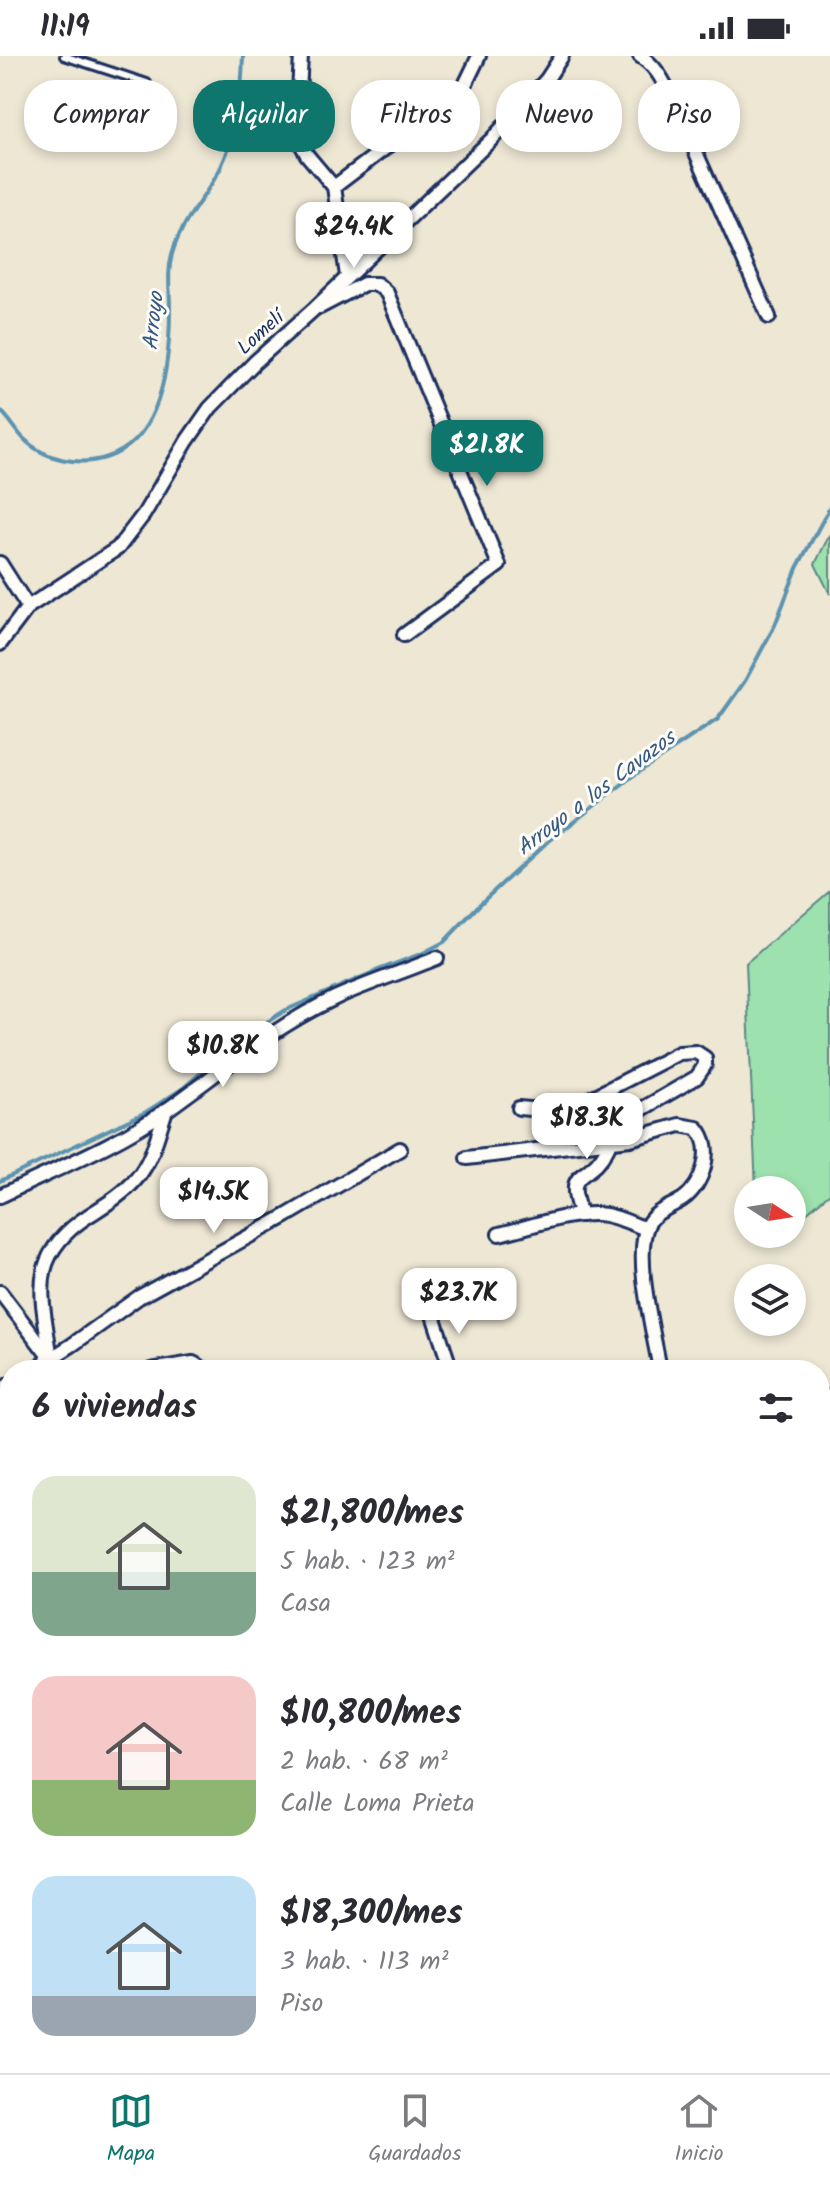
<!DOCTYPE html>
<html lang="es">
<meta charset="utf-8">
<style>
body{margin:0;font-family:Kalam,sans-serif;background:#f2f2f3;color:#2b2b33;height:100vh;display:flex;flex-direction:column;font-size:30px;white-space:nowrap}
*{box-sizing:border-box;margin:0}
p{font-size:26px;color:#7c7c81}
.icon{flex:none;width:44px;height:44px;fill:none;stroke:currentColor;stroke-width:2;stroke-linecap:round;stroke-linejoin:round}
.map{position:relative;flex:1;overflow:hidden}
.details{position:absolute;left:0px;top:1304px;width:830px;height:714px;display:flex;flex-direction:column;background:#fff;border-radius:32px 32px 0 0;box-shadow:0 4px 12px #0003}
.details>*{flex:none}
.top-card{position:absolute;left:24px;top:24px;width:782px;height:72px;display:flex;gap:16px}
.needle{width:52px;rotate:102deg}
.buttons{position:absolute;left:734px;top:1120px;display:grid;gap:16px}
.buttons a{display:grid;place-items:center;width:72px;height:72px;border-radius:50%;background:#fff;box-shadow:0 4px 12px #0003;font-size:40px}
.price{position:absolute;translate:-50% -68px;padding:0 18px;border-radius:16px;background:#fff;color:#222;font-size:26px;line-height:52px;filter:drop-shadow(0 2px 4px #0008)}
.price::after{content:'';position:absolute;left:50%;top:48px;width:24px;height:18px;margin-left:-12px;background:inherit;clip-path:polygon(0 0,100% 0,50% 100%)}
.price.on{background:#0f766e;color:#fff}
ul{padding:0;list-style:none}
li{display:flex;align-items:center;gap:24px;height:200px;padding:0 32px}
li span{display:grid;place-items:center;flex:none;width:224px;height:160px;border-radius:24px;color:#555}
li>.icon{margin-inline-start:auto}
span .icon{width:96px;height:96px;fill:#fffc;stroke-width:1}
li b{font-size:34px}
h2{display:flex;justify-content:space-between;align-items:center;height:96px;padding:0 32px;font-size:34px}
.tag{padding:0 28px;border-radius:32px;background:#fff;box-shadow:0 4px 12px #0003;font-size:28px;line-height:72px}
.tag.on{background:#0f766e;color:#fff}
.status{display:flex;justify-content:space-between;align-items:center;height:56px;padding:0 40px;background:#fff;direction:ltr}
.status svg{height:22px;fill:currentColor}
.menu{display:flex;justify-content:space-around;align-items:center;height:112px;border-top:2px solid #e1e1e2;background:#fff;font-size:22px;color:#7c7c81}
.menu a{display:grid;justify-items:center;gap:4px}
.menu .on{color:#0f766e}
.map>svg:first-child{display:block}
.built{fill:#e4d8bc}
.green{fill:#9de1ae;stroke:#5c8886;stroke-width:2}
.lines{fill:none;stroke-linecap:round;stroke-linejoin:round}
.stream{stroke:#5c93b0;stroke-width:4}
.lane-casing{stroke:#1b2f5e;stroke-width:12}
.street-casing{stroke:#1b2f5e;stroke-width:18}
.secondary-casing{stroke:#1b2f5e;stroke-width:22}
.highway-casing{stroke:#1b2f5e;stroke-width:28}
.lane{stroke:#fdfcf7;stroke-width:6}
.street{stroke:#fdfcf7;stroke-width:12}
.secondary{stroke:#fdfcf7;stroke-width:16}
.highway{stroke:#fbe080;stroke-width:22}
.labels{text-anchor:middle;stroke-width:6;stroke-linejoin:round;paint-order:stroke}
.street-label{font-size:20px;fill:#1b2f5e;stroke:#fdfcf7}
.water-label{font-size:22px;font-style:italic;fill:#365880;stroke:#fdfcf7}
</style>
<div class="status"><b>11:19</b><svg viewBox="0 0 49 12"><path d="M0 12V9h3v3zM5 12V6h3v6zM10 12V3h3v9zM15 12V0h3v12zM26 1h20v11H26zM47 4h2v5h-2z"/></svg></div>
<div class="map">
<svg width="830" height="2017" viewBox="0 0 830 2017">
<rect width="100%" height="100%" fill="#eee7d4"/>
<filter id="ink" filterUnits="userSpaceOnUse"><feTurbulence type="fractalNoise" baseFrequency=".0125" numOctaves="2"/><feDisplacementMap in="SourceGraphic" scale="16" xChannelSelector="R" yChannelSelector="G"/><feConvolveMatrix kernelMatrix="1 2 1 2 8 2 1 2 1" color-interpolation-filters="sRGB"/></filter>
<g filter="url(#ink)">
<g class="built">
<path d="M830,1476V1534L820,1538V1479Z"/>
<path d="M830,1637V1688L828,1693L820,1690V1641Z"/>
<path d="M10,1806V1911L0,1916V1811Z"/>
<path d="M10,2008H121L125,2017H0V2012Z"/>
</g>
<g class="green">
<path d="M830,478V538L815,508Z"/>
<path d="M830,835V1137L792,1169V1134H756L746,907Z"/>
<path d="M830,1809V2017H746L750,2008H820V1834Z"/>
</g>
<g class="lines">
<g class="stream">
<path d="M0,354C9,362 15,373 23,382C44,404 80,411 108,401C164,382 170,302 170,253C170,233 167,217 172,198C182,163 205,143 220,113C237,78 242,38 243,0"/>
<path d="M0,1125L146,1056L182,1033L243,981L286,954L378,914L423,897L444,886L481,847L544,789L634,719L718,663L745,625L775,569L797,512L830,451"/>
</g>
<defs>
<path id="lane" d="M64,0L147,27"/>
<g id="street">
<path d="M301,0L297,73L299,84L307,99L334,131L347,220"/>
<path d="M640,0C655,9 662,23 670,38L769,261"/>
<path d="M334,131L463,33L479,0"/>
<path d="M320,251L364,228H377L387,237L499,509L404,579"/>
<path d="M0,507L28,551"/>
<path d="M0,588L28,551L118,492L144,458L187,385L210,352L255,306L313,254L492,83L547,23L562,0"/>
<path d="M519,1052L564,1056L679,997L696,996L705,1002V1009L697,1021L625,1063C615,1073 612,1084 605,1096C588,1127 563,1111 581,1159"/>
<path d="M467,1102L630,1083L680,1069L697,1072C715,1092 703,1129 683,1143C671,1151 655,1155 648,1168C633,1200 654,1278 660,1314"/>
<path d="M0,1140C56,1113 117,1089 168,1053C224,1013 272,972 335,942C368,927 403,916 437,902"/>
<path d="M499,1178C530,1171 566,1157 598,1158C615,1159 630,1167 646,1173"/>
<path d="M0,1236L51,1303L56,1314"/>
<path d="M432,1256L451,1314"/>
<path d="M51,1303C42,1239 26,1201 88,1160C105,1149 124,1138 137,1122C153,1103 158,1077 166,1054"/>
<path d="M33,1314L72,1289L139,1241L286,1160L400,1093"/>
<path d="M151,1314L193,1307L205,1314"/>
<path d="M0,1335L10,1328"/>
<path d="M820,1340L830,1341"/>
<path d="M0,1571L10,1567"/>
<path d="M820,1796L830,1773"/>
<path d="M820,1859L830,1836"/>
<path d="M407,2017L411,2008"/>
<path d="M749,2017L753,2008"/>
<path d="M767,2017L771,2008"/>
</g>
<g id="secondary">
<path d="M820,1554L830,1550"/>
<path d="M820,1623L830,1619"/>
<path d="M0,1929L10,1924"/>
<path d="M0,1997L10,1992"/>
</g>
<g id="highway">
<path d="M820,1574L830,1569"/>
<path d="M820,1605L830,1600"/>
<path d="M0,1949L10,1944"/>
<path d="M0,1978L10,1974"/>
</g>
</defs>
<use href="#lane" class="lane-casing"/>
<use href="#street" class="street-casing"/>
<use href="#secondary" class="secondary-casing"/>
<use href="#highway" class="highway-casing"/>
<use href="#lane" class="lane"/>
<use href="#street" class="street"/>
<use href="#secondary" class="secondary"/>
<use href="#highway" class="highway"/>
</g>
</g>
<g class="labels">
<g class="street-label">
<text transform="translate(260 276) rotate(-42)" y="7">Lomelí</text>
</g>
<g class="water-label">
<text transform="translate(152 265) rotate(-84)" y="8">Arroyo</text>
<text transform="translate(595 736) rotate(-37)" y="8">Arroyo a los Cavazos</text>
</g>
</g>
</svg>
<div class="buttons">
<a><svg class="needle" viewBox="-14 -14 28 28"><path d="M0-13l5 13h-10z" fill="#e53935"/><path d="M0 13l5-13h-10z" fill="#7c7c81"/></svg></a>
<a><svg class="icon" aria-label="layers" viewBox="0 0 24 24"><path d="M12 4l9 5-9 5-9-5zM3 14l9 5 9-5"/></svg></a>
</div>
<b class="price" style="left:354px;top:214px">$24.4K</b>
<b class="price on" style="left:487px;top:432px">$21.8K</b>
<b class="price" style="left:223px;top:1033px">$10.8K</b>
<b class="price" style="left:587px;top:1105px">$18.3K</b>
<b class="price" style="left:214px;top:1179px">$14.5K</b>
<b class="price" style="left:459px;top:1280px">$23.7K</b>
<div class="top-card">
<a class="tag">Comprar</a>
<a class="tag on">Alquilar</a>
<a class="tag">Filtros</a>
<a class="tag">Nuevo</a>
<a class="tag">Piso</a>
</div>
<section class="details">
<h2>6 viviendas<svg class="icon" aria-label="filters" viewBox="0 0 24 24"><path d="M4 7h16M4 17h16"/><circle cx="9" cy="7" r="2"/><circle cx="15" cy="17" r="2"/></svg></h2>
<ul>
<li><span style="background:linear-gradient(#dfe7d0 60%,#7fa58c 0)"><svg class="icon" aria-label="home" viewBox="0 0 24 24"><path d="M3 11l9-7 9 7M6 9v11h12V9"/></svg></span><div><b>$21,800/mes</b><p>5 hab. · 123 m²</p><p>Casa</p></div></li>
<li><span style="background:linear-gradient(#f6c9c9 65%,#8fb573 0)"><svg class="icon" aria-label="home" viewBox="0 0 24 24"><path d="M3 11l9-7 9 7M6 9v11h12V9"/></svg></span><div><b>$10,800/mes</b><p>2 hab. · 68 m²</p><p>Calle Loma Prieta</p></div></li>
<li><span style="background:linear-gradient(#bfe0f5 75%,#9aa5b1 0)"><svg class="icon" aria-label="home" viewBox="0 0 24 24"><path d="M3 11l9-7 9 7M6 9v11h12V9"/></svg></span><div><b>$18,300/mes</b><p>3 hab. · 113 m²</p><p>Piso</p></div></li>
</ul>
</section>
</div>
<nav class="menu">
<a class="on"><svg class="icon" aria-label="map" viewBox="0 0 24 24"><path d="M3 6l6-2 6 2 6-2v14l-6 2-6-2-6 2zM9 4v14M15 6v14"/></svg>Mapa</a>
<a><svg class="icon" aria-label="saved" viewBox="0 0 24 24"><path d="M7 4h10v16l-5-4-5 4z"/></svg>Guardados</a>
<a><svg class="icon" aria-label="home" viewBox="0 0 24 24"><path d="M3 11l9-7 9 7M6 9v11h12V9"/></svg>Inicio</a>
</nav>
